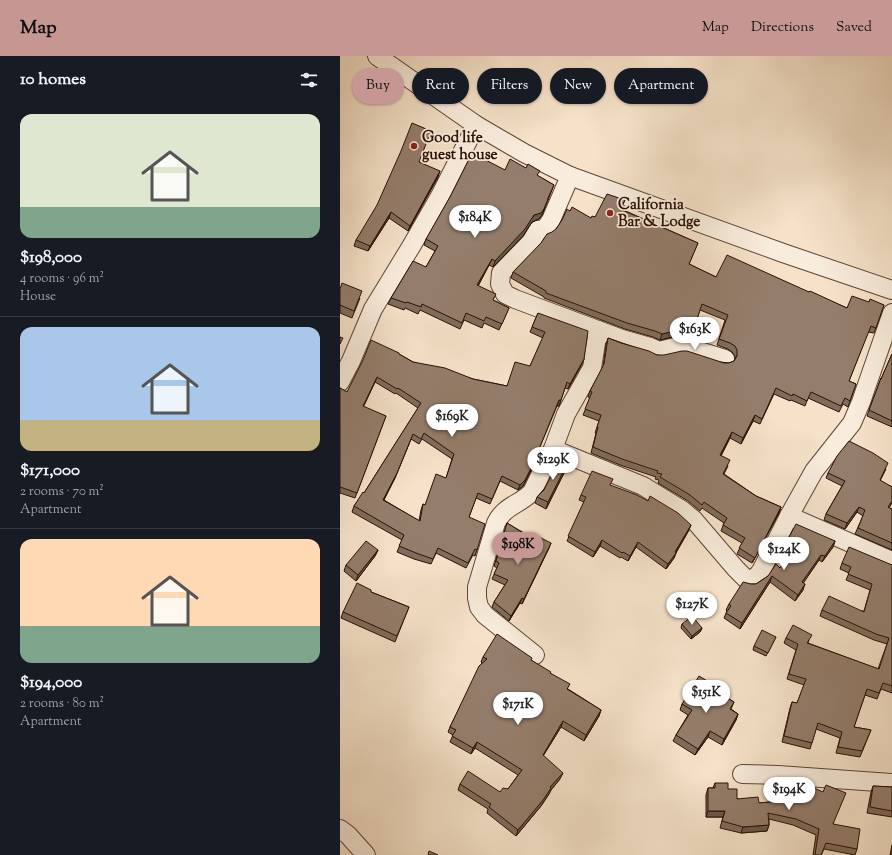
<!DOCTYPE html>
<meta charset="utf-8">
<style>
body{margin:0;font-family:"Sorts Mill Goudy",serif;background:#242831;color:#f1f3f6;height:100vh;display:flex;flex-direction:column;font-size:15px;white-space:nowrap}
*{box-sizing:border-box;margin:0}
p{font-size:13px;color:#9ea1a6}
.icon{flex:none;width:22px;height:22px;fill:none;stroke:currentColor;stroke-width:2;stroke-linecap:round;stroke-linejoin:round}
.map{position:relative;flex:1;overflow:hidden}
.panel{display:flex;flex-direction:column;background:#171b24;width:340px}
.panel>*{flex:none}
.banner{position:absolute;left:12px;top:12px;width:380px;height:36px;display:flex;gap:8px}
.price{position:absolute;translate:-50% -34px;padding:0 9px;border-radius:14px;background:#fff;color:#222;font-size:13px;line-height:26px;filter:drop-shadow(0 1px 2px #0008)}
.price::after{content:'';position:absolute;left:50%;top:24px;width:12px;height:9px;margin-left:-6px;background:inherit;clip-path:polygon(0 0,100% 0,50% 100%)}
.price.selected{background:#c59692;color:#111}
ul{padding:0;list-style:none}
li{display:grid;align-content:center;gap:8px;height:212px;padding:0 20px}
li+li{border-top:1px solid #363941}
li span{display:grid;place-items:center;height:124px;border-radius:12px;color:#555}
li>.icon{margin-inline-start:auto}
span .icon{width:72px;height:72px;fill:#fffc;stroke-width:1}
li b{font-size:17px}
h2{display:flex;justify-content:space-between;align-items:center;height:48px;padding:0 20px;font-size:17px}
.chip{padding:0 14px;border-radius:18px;background:#171b24;box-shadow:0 1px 3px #0004;font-size:14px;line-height:36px}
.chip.selected{background:#c59692;color:#111}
header{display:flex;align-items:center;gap:24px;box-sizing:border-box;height:56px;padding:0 20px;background:#c59692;color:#111}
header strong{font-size:19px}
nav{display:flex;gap:22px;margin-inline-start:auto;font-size:14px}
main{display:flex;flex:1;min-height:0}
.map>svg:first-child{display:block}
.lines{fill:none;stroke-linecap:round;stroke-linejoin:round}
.street-casing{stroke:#5e4436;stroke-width:20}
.street{stroke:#f8ecdc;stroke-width:18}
.wall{fill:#7f6c5c;stroke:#2b1005;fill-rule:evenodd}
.shaded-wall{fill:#68584b;stroke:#2b1005}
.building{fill:#947d6b;stroke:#2b1005;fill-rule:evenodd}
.poi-dot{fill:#8f2418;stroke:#f8ecdc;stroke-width:1.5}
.labels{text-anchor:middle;stroke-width:3.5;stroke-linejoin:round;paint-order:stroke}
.poi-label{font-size:15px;font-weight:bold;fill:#2b1005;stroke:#f8ecdc;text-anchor:start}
</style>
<header>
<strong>Map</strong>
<nav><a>Map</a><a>Directions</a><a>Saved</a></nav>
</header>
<main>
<section class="panel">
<h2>10 homes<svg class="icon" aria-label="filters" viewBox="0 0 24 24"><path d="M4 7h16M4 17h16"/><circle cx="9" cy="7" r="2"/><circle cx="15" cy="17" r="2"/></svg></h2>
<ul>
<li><span style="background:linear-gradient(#dfe7d0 75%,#7fa58c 0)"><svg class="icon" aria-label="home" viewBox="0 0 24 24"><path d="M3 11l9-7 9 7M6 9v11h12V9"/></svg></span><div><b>$198,000</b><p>4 rooms · 96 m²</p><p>House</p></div></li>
<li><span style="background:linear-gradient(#a9c7e8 75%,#c2b280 0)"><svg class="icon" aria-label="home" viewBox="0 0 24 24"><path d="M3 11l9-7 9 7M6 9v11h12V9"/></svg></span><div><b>$171,000</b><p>2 rooms · 70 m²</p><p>Apartment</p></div></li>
<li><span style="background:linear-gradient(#ffd9b3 70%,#7fa58c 0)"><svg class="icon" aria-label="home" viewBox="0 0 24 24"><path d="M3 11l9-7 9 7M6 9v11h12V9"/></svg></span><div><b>$194,000</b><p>2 rooms · 80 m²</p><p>Apartment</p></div></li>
</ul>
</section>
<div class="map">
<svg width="552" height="799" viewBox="0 0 552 799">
<rect width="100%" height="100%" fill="#f5e2c9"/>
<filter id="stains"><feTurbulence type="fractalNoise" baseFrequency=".005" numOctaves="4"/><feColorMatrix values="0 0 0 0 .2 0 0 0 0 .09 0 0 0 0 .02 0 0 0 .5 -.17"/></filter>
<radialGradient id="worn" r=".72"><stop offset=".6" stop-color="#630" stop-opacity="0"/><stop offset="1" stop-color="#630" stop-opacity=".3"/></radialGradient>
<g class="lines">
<defs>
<g id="street">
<path d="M37,0L136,69L184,97L230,120L443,197L552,234"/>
<path d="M230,120L211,164L205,173L198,174L191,186L161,217L160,228L165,238L175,243L282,283L310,291L319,295L339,290L347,291L385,303"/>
<path d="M0,326L11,305L33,253L72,189L100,140L136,69"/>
<path d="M213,393L303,430L342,454L354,464L396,513L406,523L411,524L418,519L421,515L449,460L474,415L512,367L521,346L552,257"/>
<path d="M449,460L552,505"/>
<path d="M195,599L145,559L139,551L137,542V531L156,467C164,450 179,449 192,436L213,393L226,358L252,312L258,274"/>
<path d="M402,718L438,719L552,727"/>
<path d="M0,773L8,779L26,799"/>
</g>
</defs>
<use href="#street" class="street-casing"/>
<use href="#street" class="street"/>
</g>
<g class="wall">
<path d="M79,106L98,121L68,175L49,162L28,195L14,190L16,184Z"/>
<path d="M165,114L198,120L214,129L202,159L199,163L192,166L183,180L153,211L149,209L138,230L153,244L169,252L159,274L144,267L142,272L124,264L120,273L80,254L78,258L65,252L64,254L48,248L51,242L86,211L95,195L84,189L86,183Z"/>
<path d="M285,144L281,153L358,187L349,208L376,221L469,236L507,252L529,246L544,249L534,277L528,276L509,325L516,328L508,351L503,348L499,356L468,342L465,350L451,344L450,345L434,338L420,368L413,365L401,388L390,382L381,400L388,410L384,418L416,440L441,451L439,457L412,507L397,498L402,487L381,475L384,467L362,452L360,455L348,445L318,427L319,424L315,423L316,421L280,409L251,397L256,377H255L259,365L243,359L250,342L248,341L250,335L263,311L266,288L268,282L317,299L389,307L394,305L395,303V300L392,296L388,293L377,289L385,264L360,254L351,281L337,280L320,284L313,281L285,273L204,242V241L171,222L173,216L216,173L230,155L251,162L255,161Z"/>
<path d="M0,233L20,242L12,262L0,257Z"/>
<path d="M198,257L244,303L242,308L228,333L225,332L219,350H217L199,393V399L183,430L178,434L160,425L150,448L136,442L129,461L137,494L135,500L133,499L126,512L96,497L91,508L74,503L57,496L62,484L12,456L14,450L24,437L78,352L56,337L55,338L35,326L23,351L46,360L15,442L0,437V332L7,336L59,298L73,306L133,323L167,330L190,310L203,282L190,276ZM71,383L79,388L82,383L112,403L106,422L85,449L83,448L81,454L79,465L44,444L55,422Z"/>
<path d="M552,298V371L527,360L541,322V323Z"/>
<path d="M228,406L226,413L206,453L195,447L197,441Z"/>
<path d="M546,413L540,425L552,431V447L549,452L552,453V494L515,478L523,460L517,456L505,473L484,464L486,458L502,430L486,422L488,417Z"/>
<path d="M270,429L349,474L336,497L334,502L326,513L296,491L288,505L281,501L280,502L260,490L253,501L227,485L244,446L239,444L241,439Z"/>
<path d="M167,467L209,492L182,548L180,547L169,565L152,551L154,546L165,529L152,523L157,512L154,510Z"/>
<path d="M448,483L495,485L493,491L482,506L479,504L463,527V534L455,545L430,526L400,573L384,562L387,555L386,554L389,548L411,528H416L440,512L454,492L446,489Z"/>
<path d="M38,494L35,500L16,525L4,515L6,509Z"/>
<path d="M502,507L552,509V637L541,633L537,643L525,639L514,671L531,674L520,701L496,697L500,682L476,673L470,693L442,686L450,652L452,646L457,647L464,629L447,623L456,594L444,587L446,582L469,584L468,587L538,613L547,588L534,584L480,560L482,554L524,555L530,534L506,524L509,517L500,513Z"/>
<path d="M31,536L69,551L55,586L1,562L3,556Z"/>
<path d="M342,568L362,572L360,576L351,583L341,572Z"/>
<path d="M436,581L426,600L413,594L414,590Z"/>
<path d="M143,601L191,604L210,617L228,633L261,654L259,660L244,685L221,671L203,700L220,723L211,734L209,738L201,750L176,780L147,757L148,753L118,734L120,728L160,736L168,733L178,719L135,692L131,698L110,686L113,679L108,676L110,671L142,607L141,606Z"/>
<path d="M373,634L394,646L391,653L398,658L396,664L382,689L368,681L355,699L333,685L336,679L348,659L340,654L342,648Z"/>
<path d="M447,724L494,768L517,793L515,799L484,793L481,799H473L476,779L453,769L429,763V769L427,775L401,777L380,772L383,761H366V739L368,732H373L375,727L388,733L397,743L419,747L441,745Z"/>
<path d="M533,730L552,731V761L527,757L531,736Z"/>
<path d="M552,789V799H550Z"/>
</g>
<g class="shaded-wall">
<path d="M100,115L98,121L68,175L70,170Z"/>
<path d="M208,143L202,159L199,163L192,166L183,180L153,211L155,205Z"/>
<path d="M51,156L49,162L28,195L30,190Z"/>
<path d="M152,203L149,209L135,236L137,229Z"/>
<path d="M339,274L353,275L351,281L337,280L320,284L322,278Z"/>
<path d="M244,303L242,308L228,333L230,328Z"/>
<path d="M37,321L35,326L21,356L23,350Z"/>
<path d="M219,344H221L219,350H217Z"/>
<path d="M415,359L413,365L401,388L403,382Z"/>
<path d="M392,376L390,382L378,405L380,399Z"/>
<path d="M71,383L55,422L41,449L43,444Z"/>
<path d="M201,393L199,399L183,430L178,434L180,429Z"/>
<path d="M228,406L226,413L206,453L208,446Z"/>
<path d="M441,451L439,457L412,507L415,502Z"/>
<path d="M519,451L517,456L505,473L507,467Z"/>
<path d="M351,469L349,474L335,498L336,497L334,502L326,513L328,508Z"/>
<path d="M262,484L260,490L253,501L255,496Z"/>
<path d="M495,485L493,491L482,506L485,500Z"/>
<path d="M298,486L296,491L288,505L290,500Z"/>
<path d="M211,487L209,492L182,548L184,543Z"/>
<path d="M38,494L35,500L16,525L18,519Z"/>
<path d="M481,499L479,504L460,532L462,526Z"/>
<path d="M432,520L430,526L400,573L402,567Z"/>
<path d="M465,528L463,534L455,545L458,539Z"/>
<path d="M182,542L180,547L169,565L171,560Z"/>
<path d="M362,572L360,576L351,583L352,580Z"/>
<path d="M261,654L259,660L244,685L246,679Z"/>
<path d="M398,658L396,664L382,689L384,683Z"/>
<path d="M223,665L221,671L200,705L203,699Z"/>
<path d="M370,675L368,681L355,699L358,693Z"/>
<path d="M137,686L135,692L131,698L133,692Z"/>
<path d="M223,717L220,723L211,734L209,738L201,750L176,780L178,774L210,731Z"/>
<path d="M368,755H385L383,761H366Z"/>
<path d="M429,769L427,775L401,777L403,771Z"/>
</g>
<g class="building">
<path d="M72,67L91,75L79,106L100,115L70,170L51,156L30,190L16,184L37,149L61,95Z"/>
<path d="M132,97L165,114L170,103L186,112L188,108L200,115L197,119L214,129L208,142V143L204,153L201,157L194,159L185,173L155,205L152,203L137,229L156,238L153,244L169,252L162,268L146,261L144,265L126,257L122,267L82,248L81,251L67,246L66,247L51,242L73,205L86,211L98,190L86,183L111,139Z"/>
<path d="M267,138L285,144L280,153L358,187L349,208L376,221L387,199L469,236L470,235L507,252L512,240L529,246L530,243L544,249L536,272L531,270L509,325L516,328L510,345L505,342L501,350L471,336L467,345L453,338L452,340L436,332L422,363L415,359L403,382L392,376L380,399L390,404L383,418L416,440L441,451L415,502L399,492L405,482L383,469L387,462L364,446L362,449L350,439L320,421L322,418L317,417L318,415L282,403L253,391L258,371H257L261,359L245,353L252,336L250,335L264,308L268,282L281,287L309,295L317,299H324L342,295H347L384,307H389L394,305L397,300V294L395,290L390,287L379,283L388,259L362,248L353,275L339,274L322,278L315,275L287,267L206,237V235L173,216L201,187L207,178L212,176L216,173L222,164L227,153L230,155L232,151L251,162L252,160L255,161Z"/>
<path d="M2,227L22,235L14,255L0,249V233Z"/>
<path d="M198,257L248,275L244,303L230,328L227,326L221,344H219L199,393H201L185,424L180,429L162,420L152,443L138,437L129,461L145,468L137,494L135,493L128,507L98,492L93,503L76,497L59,490L64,479L14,450L23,436L24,437L81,347L58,332L57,333L37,321L23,350L46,360L17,437L0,431V332L7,336L23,304L31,284L59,297V298L73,306L105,312L133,323L167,330L175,306L190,310L205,276L192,271ZM84,377L114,398L106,422L96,418L85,449L83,448L80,465L43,444L57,417L73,378L81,383Z"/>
<path d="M0,281L3,282L0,288Z"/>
<path d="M552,298V365L529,354L541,322V323Z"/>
<path d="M509,385L533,397L548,407L540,424L552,431V445L548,451L552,453V487L518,472L525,454L519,451L507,467L486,458L505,425L488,417L497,400Z"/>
<path d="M220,402L228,406L208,446L197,441L204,434Z"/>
<path d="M252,415L273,423L270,429L297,439L308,445L310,440L338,457L351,469L335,496L336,497L328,508L298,486L290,500L283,496L282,497L262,484L255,496L228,480L246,441L241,439Z"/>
<path d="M167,467L193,483L195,479L211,487L184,543L182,542L171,560L154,546L168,524L154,518L159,507L156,505Z"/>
<path d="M456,468L495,485L485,500L481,499L462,526L465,528L458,539L432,520L402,567L386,557L391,550L389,548L403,526L411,528H416L428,520L436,508L440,512L458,487L448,483Z"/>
<path d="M26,485L38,494L18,519L6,509Z"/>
<path d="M509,491L552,509V630L543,627L539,637L527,633L514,671L531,674L522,695L498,691L502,676L478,667L472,687L444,680L452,646L457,647L466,623L449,618L458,588L446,582L453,569L472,579L467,587L539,613L549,582L536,578L482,554L489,540L524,556L532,528L508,518L511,511L502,507Z"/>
<path d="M17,527L31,534V536L69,551L57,580L3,556Z"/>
<path d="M352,560L362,572L352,580L342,568Z"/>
<path d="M422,574L436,581L428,597L414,590Z"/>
<path d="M157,578L192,602L191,604L211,616L210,617L230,628L227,633L261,654L246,679L223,665L203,699L223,717L210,731L211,732L203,744L178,774L149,751L151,748L120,728L128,715L160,736L163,732L168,733L182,714L137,686L133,692L112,680L116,674L110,671L139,610L147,603L143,601Z"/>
<path d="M359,620L374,629L372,633L394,646L390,653L398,658L384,683L370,675L358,693L336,679L352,654L342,648Z"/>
<path d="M447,724L460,726L483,736L486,729L506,737L493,768L520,773L517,793L486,787L481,799H475L479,773L456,763L428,757L429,769L403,771L382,765L385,755H368V732H375V727H388V733H397V743L418,741L419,747L442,745Z"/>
<path d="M533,730L552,731V755L530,751Z"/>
<path d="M89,795L98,799H88Z"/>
</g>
<g class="poi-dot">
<circle cx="74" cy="90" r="4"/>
<circle cx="270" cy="157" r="4"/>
</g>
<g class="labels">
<g class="poi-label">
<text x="82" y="86">Good life<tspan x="82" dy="17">guest house</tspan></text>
<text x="278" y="153">California<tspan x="278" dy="17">Bar &amp; Lodge</tspan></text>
</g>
</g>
<rect width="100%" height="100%" filter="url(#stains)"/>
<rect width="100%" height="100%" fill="url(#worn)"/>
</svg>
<b class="price" style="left:135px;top:183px">$184K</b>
<b class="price" style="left:355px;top:295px">$163K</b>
<b class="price" style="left:112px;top:382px">$169K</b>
<b class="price" style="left:213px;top:425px">$129K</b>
<b class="price selected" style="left:178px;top:510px">$198K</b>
<b class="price" style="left:444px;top:515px">$124K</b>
<b class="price" style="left:352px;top:570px">$127K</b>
<b class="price" style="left:366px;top:658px">$151K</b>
<b class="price" style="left:178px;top:670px">$171K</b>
<b class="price" style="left:449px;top:755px">$194K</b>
<div class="banner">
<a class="chip selected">Buy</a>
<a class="chip">Rent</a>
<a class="chip">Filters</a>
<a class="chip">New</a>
<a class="chip">Apartment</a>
</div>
</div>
</main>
